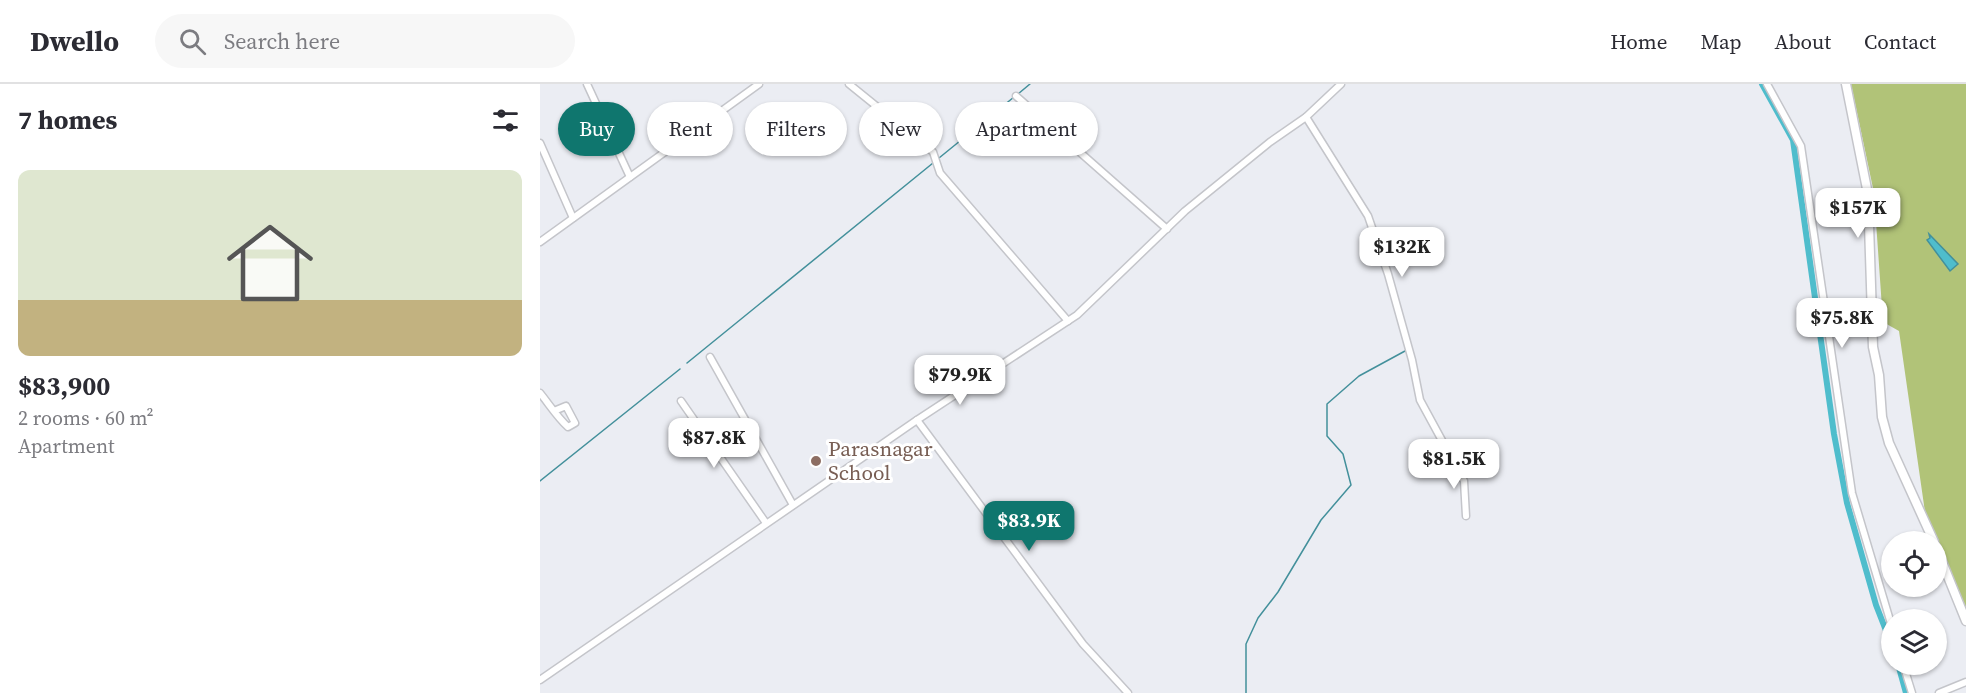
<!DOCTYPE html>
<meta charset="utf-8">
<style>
body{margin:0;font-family:"Source Serif 4",serif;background:#f7f7f7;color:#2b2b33;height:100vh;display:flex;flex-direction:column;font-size:22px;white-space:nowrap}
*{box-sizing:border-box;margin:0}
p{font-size:20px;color:#7c7c81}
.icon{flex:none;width:33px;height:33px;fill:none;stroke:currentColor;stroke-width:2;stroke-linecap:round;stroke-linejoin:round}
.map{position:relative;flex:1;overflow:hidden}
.drawer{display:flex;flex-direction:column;background:#fff;width:540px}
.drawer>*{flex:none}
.hud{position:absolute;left:18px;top:18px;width:570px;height:54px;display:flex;gap:12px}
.fabs{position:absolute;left:1341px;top:447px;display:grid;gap:12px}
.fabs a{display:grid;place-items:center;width:66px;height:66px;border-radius:50%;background:#fff;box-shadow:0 2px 4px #0004;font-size:30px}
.price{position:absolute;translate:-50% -51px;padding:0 14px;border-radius:12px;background:#fff;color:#222;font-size:20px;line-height:39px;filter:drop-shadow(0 2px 3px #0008)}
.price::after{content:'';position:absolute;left:50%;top:36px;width:18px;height:14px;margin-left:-9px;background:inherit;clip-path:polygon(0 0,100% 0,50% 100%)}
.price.active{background:#0f766e;color:#fff}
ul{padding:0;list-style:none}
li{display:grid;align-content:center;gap:12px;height:318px;padding:0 18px}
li+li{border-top:2px solid #e1e1e2}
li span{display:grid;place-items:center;height:186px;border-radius:12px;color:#555}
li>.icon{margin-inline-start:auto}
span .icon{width:108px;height:108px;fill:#fffc;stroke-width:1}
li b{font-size:26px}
h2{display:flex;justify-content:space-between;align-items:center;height:72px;padding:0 18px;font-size:26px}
.chip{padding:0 21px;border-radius:27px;background:#fff;box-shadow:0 2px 4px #0004;font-size:21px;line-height:54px}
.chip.active{background:#0f766e;color:#fff}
header{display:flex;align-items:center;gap:36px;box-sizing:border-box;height:84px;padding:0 30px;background:#fff;border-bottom:2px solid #e1e1e2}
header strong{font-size:28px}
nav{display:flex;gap:33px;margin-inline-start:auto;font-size:21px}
.search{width:420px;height:54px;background:#f7f7f7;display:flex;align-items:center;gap:15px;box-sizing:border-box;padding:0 21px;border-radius:33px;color:#7c7c81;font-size:22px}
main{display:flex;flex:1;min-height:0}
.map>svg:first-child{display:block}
.forest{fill:#b1c378}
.water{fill:#4fbdcc;stroke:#43909b;stroke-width:1.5}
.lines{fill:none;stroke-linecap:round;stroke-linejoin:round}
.stream{stroke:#43909b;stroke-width:1.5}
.canal{stroke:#4fbdcc;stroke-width:6}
.minor-casing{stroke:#c4c5ca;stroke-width:9}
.secondary-casing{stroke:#c4c5ca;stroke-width:11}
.minor{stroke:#fff;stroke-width:6}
.secondary{stroke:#fff;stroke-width:8}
.education-dot{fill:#8d6e63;stroke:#fff;stroke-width:2}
.labels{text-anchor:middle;stroke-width:6;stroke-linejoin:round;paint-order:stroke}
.education-label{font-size:21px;fill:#785e54;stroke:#fff;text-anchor:start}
</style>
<header>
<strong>Dwello</strong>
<div class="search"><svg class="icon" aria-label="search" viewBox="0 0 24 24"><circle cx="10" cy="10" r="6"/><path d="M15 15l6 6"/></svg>Search here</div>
<nav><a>Home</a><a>Map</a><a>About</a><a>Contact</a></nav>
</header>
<main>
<section class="drawer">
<h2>7 homes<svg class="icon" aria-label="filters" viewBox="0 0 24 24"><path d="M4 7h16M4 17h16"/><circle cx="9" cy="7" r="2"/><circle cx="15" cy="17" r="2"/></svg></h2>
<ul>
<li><span style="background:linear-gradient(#dfe7d0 70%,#c2b280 0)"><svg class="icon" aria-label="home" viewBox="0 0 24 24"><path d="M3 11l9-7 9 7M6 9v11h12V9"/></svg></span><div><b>$83,900</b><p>2 rooms · 60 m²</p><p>Apartment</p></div></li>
</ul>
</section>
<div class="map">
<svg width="1426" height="609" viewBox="0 0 1426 609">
<rect width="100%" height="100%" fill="#ebedf3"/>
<path class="forest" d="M1311,0H1426V526L1386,435L1359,247L1343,238L1334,109Z"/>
<path class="water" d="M1389,150L1418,180L1410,187L1387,156L1390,154Z"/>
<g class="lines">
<g class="stream">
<path d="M478,10L490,0"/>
<path d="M399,74L474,13"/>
<path d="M147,279L393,79"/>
<path d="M0,397L140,285"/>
<path d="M706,609V560L718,534L738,508L781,436L811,401L803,370L787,352V320L819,292L865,267"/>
</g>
<g class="canal">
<path d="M1222,0L1253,56L1294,350L1307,419L1336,521L1352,562"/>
<path d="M1358,580L1366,609"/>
</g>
<defs>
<g id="minor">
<path d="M47,0L90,93"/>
<path d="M309,0L393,68L400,89L528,237"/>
<path d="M1227,0L1261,62L1312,409L1352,543"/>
<path d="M476,12L627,145"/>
<path d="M766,33L828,132L848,190L872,276L880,316L924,397L926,432"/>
<path d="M0,59L33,134"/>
<path d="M0,158L219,0"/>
<path d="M170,273L253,421"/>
<path d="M0,309C9,320 17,333 28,343L35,339L26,322L14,327"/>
<path d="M141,317L226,439"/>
<path d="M377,336L543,560L588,609"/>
<path d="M1363,580L1372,609"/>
<path d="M0,596L377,336L537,231L645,127L730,58L766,33L801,0"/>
<path d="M1399,609L1426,598"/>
</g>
<g id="secondary">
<path d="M1306,0L1328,110L1333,263L1339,291L1342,333L1349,359L1394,458"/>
<path d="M1396,463L1426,537"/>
</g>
</defs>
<use href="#minor" class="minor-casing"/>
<use href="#secondary" class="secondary-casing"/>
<use href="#minor" class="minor"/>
<use href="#secondary" class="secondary"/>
</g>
<circle class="education-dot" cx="276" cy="377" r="6"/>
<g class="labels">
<g class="education-label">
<text x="288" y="372">Parasnagar<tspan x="288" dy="24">School</tspan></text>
</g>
</g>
</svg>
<div class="fabs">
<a><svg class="icon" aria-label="locate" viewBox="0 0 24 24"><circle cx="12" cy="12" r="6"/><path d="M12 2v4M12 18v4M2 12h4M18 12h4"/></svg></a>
<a><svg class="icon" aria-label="layers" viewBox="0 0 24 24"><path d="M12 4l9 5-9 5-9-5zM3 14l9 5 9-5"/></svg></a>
</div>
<b class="price" style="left:1318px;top:155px">$157K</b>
<b class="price" style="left:862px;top:194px">$132K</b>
<b class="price" style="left:1302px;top:265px">$75.8K</b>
<b class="price" style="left:420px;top:322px">$79.9K</b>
<b class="price" style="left:174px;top:385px">$87.8K</b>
<b class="price" style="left:914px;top:406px">$81.5K</b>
<b class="price active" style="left:489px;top:468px">$83.9K</b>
<div class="hud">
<a class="chip active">Buy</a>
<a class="chip">Rent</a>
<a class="chip">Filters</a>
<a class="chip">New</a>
<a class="chip">Apartment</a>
</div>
</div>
</main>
